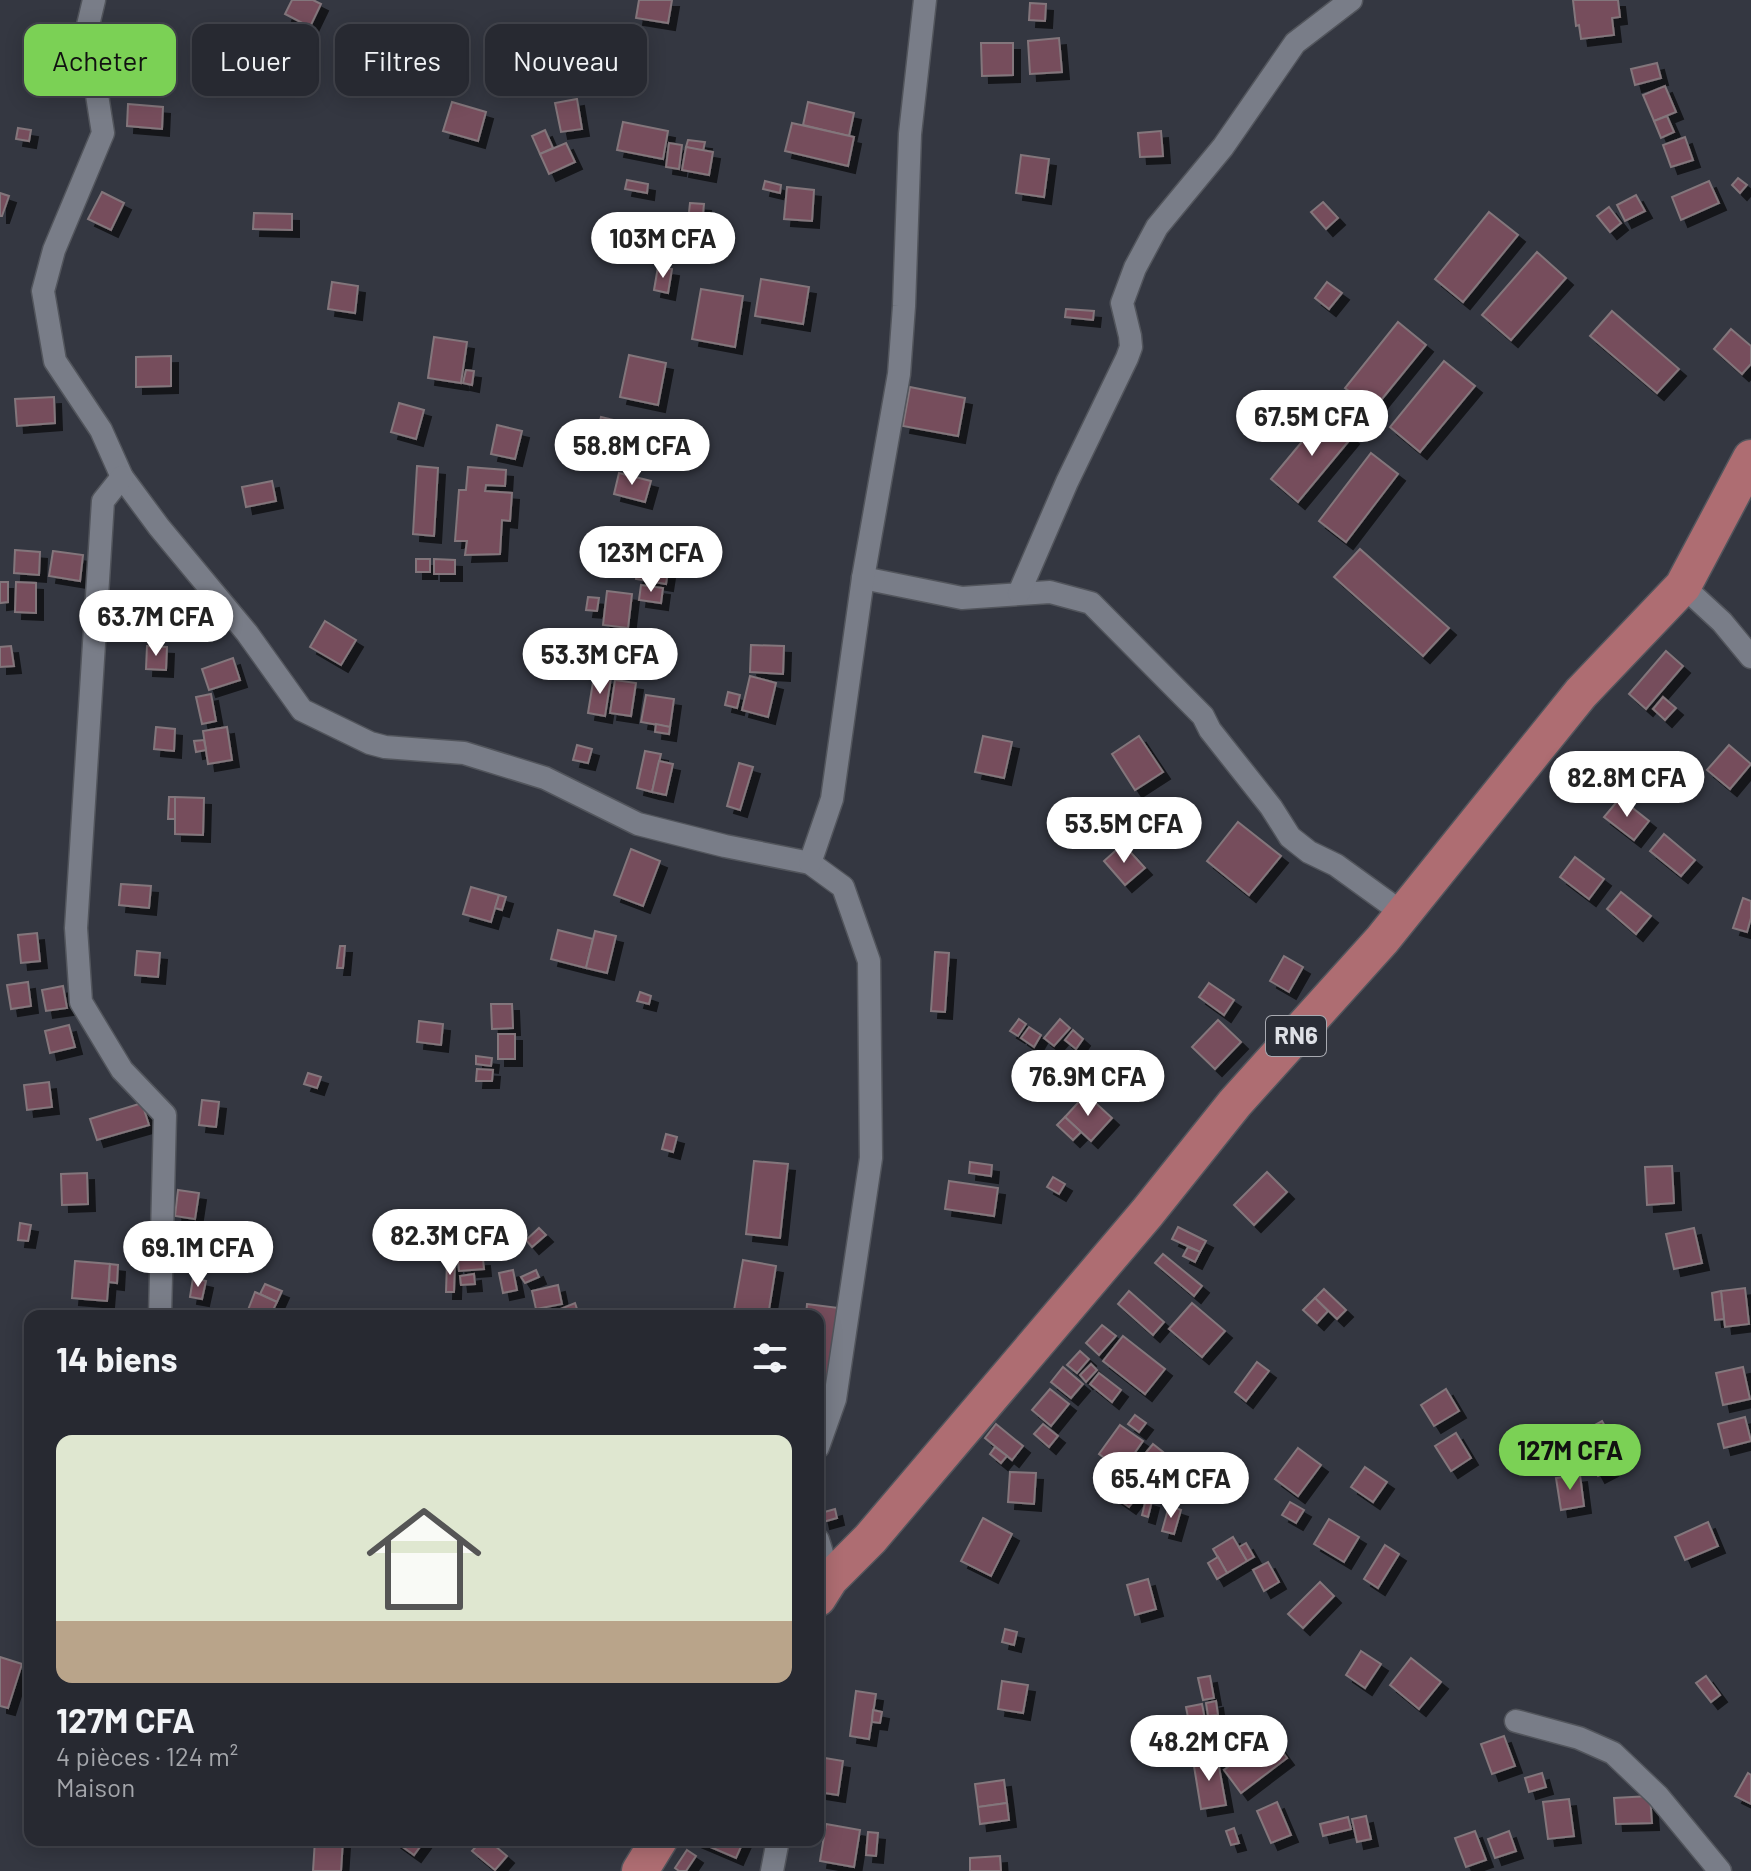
<!DOCTYPE html>
<html lang="fr">
<meta charset="utf-8">
<style>
body{margin:0;font-family:Barlow,sans-serif;background:#33353d;color:#f1f3f6;height:100vh;display:flex;flex-direction:column;font-size:30px;white-space:nowrap}
*{box-sizing:border-box;margin:0}
p{font-size:26px;color:#a4a6ab}
.icon{flex:none;width:44px;height:44px;fill:none;stroke:currentColor;stroke-width:2;stroke-linecap:round;stroke-linejoin:round}
.map{position:relative;flex:1;overflow:hidden}
.details{position:absolute;left:24px;top:1310px;width:800px;height:536px;display:flex;flex-direction:column;background:#272931;border-radius:16px;box-shadow:0 4px 20px #0003,0 0 0 2px #43454d}
.details>*{flex:none}
.top-card{position:absolute;left:24px;top:24px;width:800px;height:72px;display:flex;gap:16px}
.price{position:absolute;translate:-50% -68px;padding:0 18px;border-radius:28px;background:#fff;color:#222;font-size:26px;line-height:52px;filter:drop-shadow(0 2px 4px #0008)}
.price::after{content:'';position:absolute;left:50%;top:48px;width:24px;height:18px;margin-left:-12px;background:inherit;clip-path:polygon(0 0,100% 0,50% 100%)}
.price.selected{background:#7bd155;color:#111}
ul{padding:0;list-style:none}
li{display:grid;align-content:center;gap:16px;height:424px;padding:0 32px}
li span{display:grid;place-items:center;height:248px;border-radius:16px;color:#555}
li>.icon{margin-inline-start:auto}
span .icon{width:144px;height:144px;fill:#fffc;stroke-width:1}
li b{font-size:34px}
h2{display:flex;justify-content:space-between;align-items:center;height:96px;padding:0 32px;font-size:34px}
.chip{padding:0 28px;border-radius:16px;background:#272931;box-shadow:0 4px 20px #0003,0 0 0 2px #43454d;font-size:28px;line-height:72px}
.chip.selected{background:#7bd155;color:#111}
.map>svg:first-child{display:block}
.building{fill:#764d5c;stroke:#83767b;stroke-width:2;filter:url(#shadow)}
.lines{fill:none;stroke-linecap:round;stroke-linejoin:round}
.minor-casing{stroke:#52555c;stroke-width:25}
.trunk-casing{stroke:#52555c;stroke-width:39}
.minor{stroke:#797d88;stroke-width:22}
.trunk{stroke:#ae6d72;stroke-width:36}
.labels{text-anchor:middle;stroke-width:6;stroke-linejoin:round;paint-order:stroke}
.shield{fill:#2a2d36;stroke:#a8aab1;stroke-width:2}
.shield-label{font-size:24px;font-weight:bold;fill:#dee0e6}
</style>
<div class="map">
<svg width="1751" height="1871" viewBox="0 0 1751 1871">
<defs>
<filter id="shadow"><feDropShadow dx="7" dy="7" stdDeviation="0" flood-color="#0009"/></filter>
</defs>
<rect width="100%" height="100%" fill="#343741"/>
<g class="building">
<path d="M292,0H313L321,4L310,27L285,14Z"/>
<path d="M639,0H672L668,23L636,18Z"/>
<path d="M1573,0H1618L1620,17L1612,18L1614,35L1581,39L1579,25L1576,26Z"/>
<path d="M1030,3L1046,4L1045,21L1029,20Z"/>
<path d="M136,35L156,39L151,67L131,64Z"/>
<path d="M1059,38L1062,72L1030,74L1028,41Z"/>
<path d="M981,43H1013V75L982,76Z"/>
<path d="M526,50L554,59L546,83L518,73Z"/>
<path d="M1657,63L1661,78L1635,85L1631,69Z"/>
<path d="M131,64L151,67L150,77L130,74Z"/>
<path d="M1665,86L1676,112L1654,121L1643,95Z"/>
<path d="M577,99L582,129L561,132L555,103Z"/>
<path d="M452,102L486,112L478,141L443,131Z"/>
<path d="M808,102L854,113L849,136L803,125Z"/>
<path d="M128,104L163,107L162,129L127,126Z"/>
<path d="M1667,116L1674,132L1661,138L1654,121Z"/>
<path d="M623,122L668,131L663,159L617,150Z"/>
<path d="M792,123L854,137L848,166L785,151Z"/>
<path d="M18,128L31,130L29,141L16,139Z"/>
<path d="M545,130L553,148L540,154L532,136Z"/>
<path d="M1161,131L1163,156L1140,157L1138,133Z"/>
<path d="M1685,137L1693,160L1671,167L1663,145Z"/>
<path d="M688,140L705,142L703,151L686,147Z"/>
<path d="M566,143L575,162L549,174L540,154Z"/>
<path d="M669,143L682,145L679,169L666,167Z"/>
<path d="M686,147L713,152L709,175L682,170Z"/>
<path d="M1021,155L1049,159L1044,197L1016,193Z"/>
<path d="M1738,178L1747,185L1740,193L1732,185Z"/>
<path d="M627,180L648,184L647,193L625,189Z"/>
<path d="M765,181L781,185L780,193L763,189Z"/>
<path d="M1709,181L1719,203L1681,220L1672,197Z"/>
<path d="M787,187L814,190L812,221L784,219Z"/>
<path d="M102,192L124,203L111,230L88,219Z"/>
<path d="M0,193L9,196L2,216H0Z"/>
<path d="M1636,195L1645,211L1625,221L1617,205Z"/>
<path d="M1323,202L1338,218L1326,229L1311,212Z"/>
<path d="M690,203L704,204L702,224L688,222Z"/>
<path d="M1609,207L1621,223L1610,232L1597,216Z"/>
<path d="M1489,212L1518,235L1463,302L1435,279Z"/>
<path d="M254,213L292,214V230L253,229Z"/>
<path d="M1537,252L1566,278L1511,340L1482,315Z"/>
<path d="M658,267L672,269L668,293L654,290Z"/>
<path d="M761,279L809,287L803,324L755,316Z"/>
<path d="M332,282L358,286L355,313L328,309Z"/>
<path d="M1327,282L1342,293L1329,309L1315,298Z"/>
<path d="M701,289L743,296L735,347L692,339Z"/>
<path d="M1066,309L1094,311L1093,320L1065,317Z"/>
<path d="M1612,311L1679,369L1657,393L1590,336Z"/>
<path d="M1398,322L1426,345L1373,410L1345,388Z"/>
<path d="M1731,329L1751,346V364L1742,374L1714,349Z"/>
<path d="M434,337L467,342L461,383L428,378Z"/>
<path d="M629,355L666,363L658,405L620,397Z"/>
<path d="M171,356V386L136,387V357Z"/>
<path d="M1444,361L1475,386L1420,452L1390,427Z"/>
<path d="M466,370L474,371L472,385L463,383Z"/>
<path d="M910,387L965,398L958,436L903,426Z"/>
<path d="M54,397L55,423L17,426L15,399Z"/>
<path d="M399,403L424,410L416,439L391,432Z"/>
<path d="M1325,414L1352,437L1298,502L1271,479Z"/>
<path d="M601,417L655,430L650,454L595,442Z"/>
<path d="M497,425L522,431L515,459L491,454Z"/>
<path d="M1371,453L1398,474L1346,542L1319,521Z"/>
<path d="M417,466L438,468L434,536L413,534Z"/>
<path d="M468,467L506,470L505,486L486,485L485,491L512,493L510,521L502,520L500,554L465,555L467,541H455L459,490H466Z"/>
<path d="M619,473L651,481L645,502L614,494Z"/>
<path d="M272,481L276,501L246,507L242,487Z"/>
<path d="M642,534L673,539L666,584L636,579Z"/>
<path d="M1360,549L1449,628L1423,656L1334,577Z"/>
<path d="M15,550L40,552L39,575L14,573Z"/>
<path d="M53,551L83,555L80,581L49,576Z"/>
<rect x="416" y="559" width="14" height="13"/>
<path d="M434,559L455,560V574H434Z"/>
<path d="M0,582H8V602L0,603Z"/>
<path d="M16,582L36,583V613L15,612Z"/>
<path d="M641,585L663,588L661,603L639,600Z"/>
<path d="M607,591L632,594L628,628L603,625Z"/>
<path d="M588,597L599,598L597,611L586,610Z"/>
<path d="M325,621L356,640L341,665L310,647Z"/>
<path d="M751,645L784,646L783,674L750,672Z"/>
<path d="M11,646L14,666L0,667V647Z"/>
<path d="M147,646L167,647L166,670L146,669Z"/>
<path d="M1666,651L1683,666L1646,709L1629,694Z"/>
<path d="M233,658L240,680L209,690L202,669Z"/>
<path d="M594,676L611,678L605,716L588,713Z"/>
<path d="M750,676L776,683L768,717L742,710Z"/>
<path d="M615,680L636,683L631,716L610,713Z"/>
<path d="M728,692L740,695L737,708L725,705Z"/>
<path d="M211,694L216,721L202,724L196,697Z"/>
<path d="M646,695L674,699L670,727L641,722Z"/>
<path d="M1663,697L1676,708L1665,720L1653,709Z"/>
<path d="M656,724L670,727L669,734L655,732Z"/>
<path d="M156,727L175,729L174,751L154,749Z"/>
<path d="M227,727L232,760L208,764L203,731Z"/>
<path d="M983,736L1012,742L1004,778L975,772Z"/>
<path d="M1139,736L1163,772L1135,790L1112,754Z"/>
<path d="M204,740L206,750L196,752L194,741Z"/>
<path d="M577,745L592,749L588,763L573,760Z"/>
<path d="M1729,745L1751,764L1730,789L1707,770Z"/>
<path d="M645,751L661,754L652,792L637,788Z"/>
<path d="M659,761L673,764L666,795L652,792Z"/>
<path d="M739,763L753,767L740,810L727,806Z"/>
<path d="M169,797H175V819H168Z"/>
<path d="M175,797L204,798L203,835L175,834Z"/>
<path d="M1620,798L1649,821L1634,840L1604,817Z"/>
<path d="M1238,822L1281,856L1249,895L1207,861Z"/>
<path d="M1664,834L1695,860L1681,876L1650,851Z"/>
<path d="M1123,844L1145,868L1125,885L1104,861Z"/>
<path d="M631,849L660,861L643,906L614,895Z"/>
<path d="M1575,857L1604,879L1589,899L1560,877Z"/>
<path d="M121,884L151,886L149,908L119,905Z"/>
<path d="M471,887L499,895L491,922L463,914Z"/>
<path d="M1621,892L1651,916L1636,934L1607,909Z"/>
<path d="M499,895L506,897L502,910L495,908Z"/>
<path d="M1743,898L1751,901V918L1747,932L1733,928Z"/>
<path d="M558,930L593,939L586,968L551,959Z"/>
<path d="M595,931L616,936L607,973L586,968Z"/>
<path d="M37,933L40,961L21,963L18,935Z"/>
<path d="M340,946H345L343,968H337Z"/>
<path d="M137,951L160,953L158,977L135,975Z"/>
<path d="M935,952L949,953L945,1012L931,1011Z"/>
<path d="M1284,956L1303,967L1289,992L1270,981Z"/>
<path d="M28,982L31,1006L11,1009L7,985Z"/>
<path d="M1209,983L1234,1000L1224,1015L1199,997Z"/>
<path d="M63,986L67,1008L46,1011L42,990Z"/>
<path d="M640,992L651,996L649,1004L637,1001Z"/>
<path d="M491,1004H512L513,1028L492,1029Z"/>
<path d="M1019,1019L1026,1024L1018,1036L1010,1031Z"/>
<path d="M1060,1019L1070,1028L1054,1046L1044,1038Z"/>
<path d="M1218,1020L1241,1042L1215,1069L1192,1047Z"/>
<path d="M419,1021L443,1024L441,1045L417,1042Z"/>
<path d="M69,1025L75,1047L50,1053L45,1031Z"/>
<path d="M1029,1027L1041,1035L1034,1047L1021,1038Z"/>
<path d="M1073,1030L1083,1039L1076,1049L1065,1040Z"/>
<rect x="498" y="1034" width="17" height="25"/>
<path d="M476,1056L492,1058L491,1066L476,1064Z"/>
<path d="M477,1069L493,1070L492,1081H476Z"/>
<path d="M308,1073L321,1077L317,1088L304,1084Z"/>
<path d="M49,1082L52,1107L27,1110L24,1085Z"/>
<path d="M1086,1094L1112,1118L1091,1141L1065,1117Z"/>
<path d="M202,1100L219,1102L216,1127L199,1125Z"/>
<path d="M142,1103L149,1125L97,1140L90,1119Z"/>
<path d="M1065,1117L1081,1132L1073,1140L1057,1125Z"/>
<path d="M666,1134L677,1137L673,1152L662,1149Z"/>
<path d="M754,1161L788,1164L780,1238L746,1234Z"/>
<path d="M970,1162L992,1165L991,1176L969,1173Z"/>
<path d="M1672,1166L1674,1203L1647,1205L1645,1167Z"/>
<path d="M1267,1172L1287,1192L1254,1225L1234,1205Z"/>
<path d="M87,1173L88,1204L62,1205L61,1174Z"/>
<path d="M1053,1177L1065,1184L1059,1194L1047,1187Z"/>
<path d="M949,1181L998,1188L994,1216L945,1209Z"/>
<path d="M178,1190L199,1193L195,1219L175,1216Z"/>
<path d="M20,1223L31,1225L28,1241L18,1240Z"/>
<path d="M1178,1227L1206,1241L1200,1252L1172,1239Z"/>
<path d="M539,1228L546,1235L532,1247L526,1240Z"/>
<path d="M1694,1228L1702,1263L1674,1269L1666,1234Z"/>
<path d="M493,1234L496,1245L476,1249L474,1237Z"/>
<path d="M1188,1247L1200,1252L1195,1262L1183,1256Z"/>
<path d="M1163,1254L1202,1286L1194,1296L1155,1263Z"/>
<path d="M483,1259L484,1269L459,1271L458,1260Z"/>
<path d="M743,1260L776,1266L768,1316H733Z"/>
<path d="M75,1261L110,1264L107,1301L72,1298Z"/>
<path d="M447,1262H455L454,1292H446Z"/>
<path d="M110,1264L118,1265L117,1283L109,1282Z"/>
<path d="M513,1270L517,1290L503,1293L499,1273Z"/>
<path d="M536,1270L539,1277L525,1283L521,1277Z"/>
<path d="M474,1274L475,1284L461,1285L460,1276Z"/>
<path d="M193,1278L206,1281L202,1299L190,1297Z"/>
<path d="M265,1284L282,1291L277,1302L260,1294Z"/>
<path d="M558,1285L562,1304L536,1309L532,1291Z"/>
<path d="M1745,1288L1749,1324L1725,1327L1721,1291Z"/>
<path d="M1324,1289L1346,1310L1337,1319L1315,1298Z"/>
<path d="M1129,1291L1164,1322L1153,1335L1118,1304Z"/>
<path d="M1721,1291L1724,1319L1715,1320L1712,1293Z"/>
<path d="M255,1292L277,1302L270,1316H262L248,1310Z"/>
<path d="M1315,1298L1328,1311L1317,1323L1303,1310Z"/>
<path d="M575,1303L578,1312L560,1316L558,1310Z"/>
<path d="M1192,1303L1225,1331L1202,1357L1169,1329Z"/>
<path d="M807,1304L839,1308L830,1396L818,1394V1316H806Z"/>
<path d="M1102,1325L1116,1336L1099,1355L1086,1343Z"/>
<path d="M1123,1336L1165,1369L1145,1394L1103,1361Z"/>
<path d="M1080,1351L1089,1359L1077,1373L1067,1365Z"/>
<path d="M1257,1362L1269,1371L1246,1401L1235,1392Z"/>
<path d="M1091,1364L1097,1370L1086,1382L1080,1375Z"/>
<path d="M1063,1367L1083,1384L1071,1398L1051,1382Z"/>
<path d="M1743,1367L1750,1399L1723,1405L1716,1373Z"/>
<path d="M1099,1373L1121,1390L1112,1402L1090,1384Z"/>
<path d="M1050,1389L1069,1404L1051,1426L1032,1410Z"/>
<path d="M1446,1389L1459,1411L1434,1426L1421,1405Z"/>
<path d="M1135,1415L1146,1423L1139,1432L1128,1424Z"/>
<path d="M1745,1417L1751,1441L1724,1448L1718,1424Z"/>
<path d="M1602,1421L1613,1440L1584,1456L1573,1437Z"/>
<path d="M996,1424L1023,1446L1012,1460L985,1438Z"/>
<path d="M1043,1424L1058,1436L1049,1447L1034,1434Z"/>
<path d="M1120,1425L1143,1441L1122,1471L1099,1454Z"/>
<path d="M1456,1433L1471,1458L1451,1471L1435,1446Z"/>
<path d="M1613,1440L1625,1461L1611,1469L1599,1447Z"/>
<path d="M1153,1444L1163,1452L1144,1474L1135,1466Z"/>
<path d="M995,1447L1007,1456L1001,1463L990,1454Z"/>
<path d="M1298,1448L1321,1465L1298,1496L1275,1479Z"/>
<path d="M1602,1454L1611,1469L1598,1476L1590,1461Z"/>
<path d="M1365,1467L1387,1482L1373,1502L1351,1487Z"/>
<path d="M1010,1472L1036,1473L1034,1504L1008,1502Z"/>
<path d="M1580,1475L1584,1506L1561,1510L1556,1478Z"/>
<path d="M1115,1477L1139,1494L1129,1507L1105,1490Z"/>
<path d="M1146,1499L1152,1501L1148,1517L1142,1515Z"/>
<path d="M1290,1502L1304,1510L1296,1523L1282,1515Z"/>
<path d="M1169,1506L1181,1510L1174,1534L1162,1531Z"/>
<path d="M835,1509L837,1518L823,1522L821,1513Z"/>
<path d="M983,1518L1012,1534L991,1576L961,1561Z"/>
<path d="M1329,1519L1359,1537L1344,1562L1314,1544Z"/>
<path d="M1708,1522L1718,1546L1685,1560L1675,1537Z"/>
<path d="M1233,1537L1247,1561L1227,1573L1213,1549Z"/>
<path d="M1246,1543L1254,1557L1247,1561L1239,1547Z"/>
<path d="M1385,1545L1399,1554L1378,1588L1364,1579Z"/>
<path d="M1218,1557L1227,1573L1217,1579L1208,1563Z"/>
<path d="M1268,1562L1279,1582L1264,1591L1253,1570Z"/>
<path d="M1148,1579L1156,1609L1135,1615L1127,1585Z"/>
<path d="M1320,1582L1334,1596L1303,1628L1288,1614Z"/>
<path d="M1005,1629L1017,1632L1014,1645L1002,1642Z"/>
<path d="M1361,1651L1381,1664L1365,1688L1346,1675Z"/>
<path d="M0,1657L22,1664L8,1708L0,1706Z"/>
<path d="M1411,1658L1441,1682L1419,1709L1390,1685Z"/>
<path d="M1210,1676L1214,1698L1203,1700L1198,1678Z"/>
<path d="M1706,1676L1720,1695L1711,1702L1696,1683Z"/>
<path d="M1002,1681L1028,1685L1023,1713L998,1709Z"/>
<path d="M856,1691L876,1694L869,1739L850,1736Z"/>
<path d="M1216,1701L1218,1715L1208,1716L1206,1703Z"/>
<path d="M1202,1704L1207,1730L1191,1733L1186,1707Z"/>
<path d="M873,1710L882,1712L880,1723L872,1722Z"/>
<path d="M1270,1735L1287,1758L1241,1793L1224,1770Z"/>
<path d="M1206,1736L1208,1750H1197L1195,1737Z"/>
<path d="M1504,1736L1515,1766L1492,1774L1481,1744Z"/>
<path d="M1217,1756L1226,1805L1201,1809L1193,1760Z"/>
<path d="M819,1757L843,1761L838,1795L818,1792Z"/>
<path d="M1542,1773L1546,1787L1529,1792L1525,1778Z"/>
<path d="M1748,1773L1751,1775V1804L1735,1796Z"/>
<path d="M1004,1780L1007,1803L978,1807L975,1784Z"/>
<path d="M1650,1796L1652,1823L1616,1824L1614,1798Z"/>
<path d="M1569,1799L1574,1836L1548,1839L1543,1802Z"/>
<path d="M1277,1802L1291,1835L1271,1843L1257,1811Z"/>
<path d="M1007,1803L1009,1820L980,1824L978,1807Z"/>
<path d="M1366,1816L1371,1839L1357,1842L1352,1819Z"/>
<path d="M1348,1817L1351,1829L1323,1836L1320,1824Z"/>
<path d="M826,1824L860,1830L854,1867L820,1861Z"/>
<path d="M1234,1828L1239,1843L1231,1845L1226,1831Z"/>
<path d="M1475,1831L1486,1860L1466,1867L1455,1838Z"/>
<path d="M1509,1831L1516,1851L1495,1858L1488,1839Z"/>
<path d="M868,1832L878,1833L876,1856L866,1855Z"/>
<path d="M315,1840H343L341,1871H313Z"/>
<path d="M393,1840H425L414,1855Z"/>
<path d="M482,1840H488L507,1856L495,1870L472,1851Z"/>
<path d="M694,1840H744L736,1858Z"/>
<path d="M687,1850L696,1856L686,1871H679L675,1868Z"/>
<path d="M1000,1856L1001,1871H970V1858Z"/>
</g>
<g class="lines">
<defs>
<g id="minor">
<path d="M94,0L84,42L97,95L103,133L54,250L43,291L55,361L101,430L122,477L159,527L247,633L302,710L370,743L385,747L464,753L545,778L638,824L725,846L810,863L843,887L869,961L871,1158L835,1399L818,1447"/>
<path d="M122,477L103,501L76,928L81,1002L122,1070L165,1115L160,1316"/>
<path d="M863,578L962,598L1050,592L1091,603L1203,716L1210,730L1271,807L1290,837L1309,852L1336,865L1401,912"/>
<path d="M1683,586L1722,622L1751,657"/>
<path d="M1019,593L1067,482L1127,358L1131,347L1130,336L1122,303L1135,268L1157,227L1223,147L1295,43L1351,0"/>
<path d="M810,863L832,799L863,578L899,374L904,306L910,134L925,0"/>
<path d="M818,1540L830,1579"/>
<path d="M1516,1721L1579,1738L1613,1753L1658,1796L1720,1871"/>
<path d="M772,1871L778,1840"/>
</g>
<g id="trunk">
<path d="M818,1598L830,1579L870,1539L1147,1213L1235,1103L1382,940L1581,693L1683,586L1751,458"/>
<path d="M640,1871L659,1840"/>
</g>
</defs>
<use href="#minor" class="minor-casing"/>
<use href="#trunk" class="trunk-casing"/>
<use href="#minor" class="minor"/>
<use href="#trunk" class="trunk"/>
</g>
<g class="labels">
<rect class="shield" x="1266" y="1016" width="60" height="40" rx="6"/>
<g class="shield-label">
<text x="1296" y="1044">RN6</text>
</g>
</g>
</svg>
<b class="price" style="left:663px;top:280px">103M CFA</b>
<b class="price" style="left:1312px;top:458px">67.5M CFA</b>
<b class="price" style="left:632px;top:487px">58.8M CFA</b>
<b class="price" style="left:651px;top:594px">123M CFA</b>
<b class="price" style="left:156px;top:658px">63.7M CFA</b>
<b class="price" style="left:600px;top:696px">53.3M CFA</b>
<b class="price" style="left:1627px;top:819px">82.8M CFA</b>
<b class="price" style="left:1124px;top:865px">53.5M CFA</b>
<b class="price" style="left:1088px;top:1118px">76.9M CFA</b>
<b class="price" style="left:450px;top:1277px">82.3M CFA</b>
<b class="price" style="left:198px;top:1289px">69.1M CFA</b>
<b class="price selected" style="left:1570px;top:1492px">127M CFA</b>
<b class="price" style="left:1171px;top:1520px">65.4M CFA</b>
<b class="price" style="left:1209px;top:1783px">48.2M CFA</b>
<div class="top-card">
<a class="chip selected">Acheter</a>
<a class="chip">Louer</a>
<a class="chip">Filtres</a>
<a class="chip">Nouveau</a>
</div>
<section class="details">
<h2>14 biens<svg class="icon" aria-label="filters" viewBox="0 0 24 24"><path d="M4 7h16M4 17h16"/><circle cx="9" cy="7" r="2"/><circle cx="15" cy="17" r="2"/></svg></h2>
<ul>
<li><span style="background:linear-gradient(#dfe7d0 75%,#b9a48a 0)"><svg class="icon" aria-label="home" viewBox="0 0 24 24"><path d="M3 11l9-7 9 7M6 9v11h12V9"/></svg></span><div><b>127M CFA</b><p>4 pièces · 124 m²</p><p>Maison</p></div></li>
</ul>
</section>
</div>
